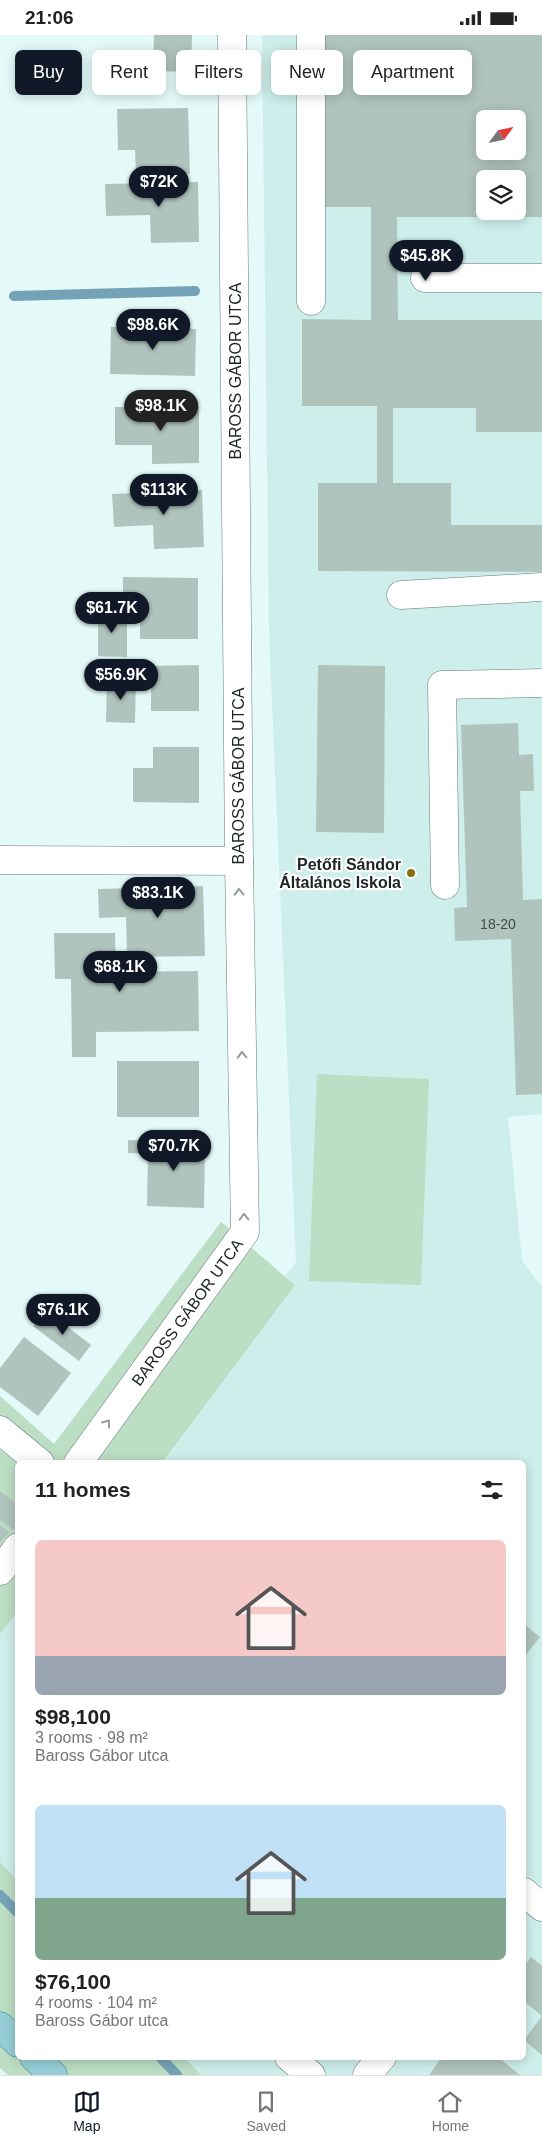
<!DOCTYPE html>
<meta charset="utf-8">
<style>
body{margin:0;font-family:Helvetica,sans-serif;background:#f2f2f2;color:#222;height:100vh;display:flex;flex-direction:column;font-size:19px;white-space:nowrap}
*{box-sizing:border-box;margin:0}
p{font-size:16px;color:#767676}
.icon{flex:none;width:28px;height:28px;fill:none;stroke:currentColor;stroke-width:2;stroke-linecap:round;stroke-linejoin:round}
.map{position:relative;flex:1;overflow:hidden}
.panel{position:absolute;left:15px;top:1425px;width:511px;height:600px;display:flex;flex-direction:column;background:#fff;border-radius:8px;box-shadow:0 2px 12px #0003}
.panel>*{flex:none}
.top-card{position:absolute;left:15px;top:15px;width:512px;height:45px;display:flex;gap:10px}
.needle{width:32px;rotate:57deg}
.tools{position:absolute;left:476px;top:75px;display:grid;gap:10px}
.tools a{display:grid;place-items:center;width:50px;height:50px;border-radius:8px;background:#fff;box-shadow:0 2px 12px #0003;font-size:25px}
.price{position:absolute;translate:-50% -42px;padding:0 11px;border-radius:18px;background:#111827;color:#fff;font-size:16px;line-height:32px;filter:drop-shadow(0 1px 2px #0008)}
.price::after{content:'';position:absolute;left:50%;top:30px;width:15px;height:11px;margin-left:-8px;background:inherit;clip-path:polygon(0 0,100% 0,50% 100%)}
.price.on{background:#222;color:#fff}
ul{padding:0;list-style:none}
li{display:grid;align-content:center;gap:10px;height:265px;padding:0 20px}
li span{display:grid;place-items:center;height:155px;border-radius:8px;color:#555}
li>.icon{margin-inline-start:auto}
span .icon{width:90px;height:90px;fill:#fffc;stroke-width:1}
li b{font-size:21px}
h2{display:flex;justify-content:space-between;align-items:center;height:60px;padding:0 20px;font-size:21px}
.chip{padding:0 18px;border-radius:8px;background:#fff;box-shadow:0 2px 12px #0003;font-size:18px;line-height:45px}
.chip.on{background:#111827;color:#fff}
.status{display:flex;justify-content:space-between;align-items:center;height:35px;padding:0 25px;background:#fff;direction:ltr}
.status svg{height:14px;fill:currentColor}
.menu{display:flex;justify-content:space-around;align-items:center;height:70px;border-top:1px solid #e0e0e0;background:#fff;font-size:14px;color:#767676}
.menu a{display:grid;justify-items:center;gap:2px}
.menu .on{color:#111827}
.map>svg:first-child{display:block}
.built{fill:#cdeeeb;fill-rule:evenodd}
.green{fill:#bcdec4}
.lines{fill:none;stroke-linecap:round;stroke-linejoin:round}
.stream{stroke:#76a2b7;stroke-width:10}
.building{fill:#afc4bc;fill-rule:evenodd}
.minor-casing{stroke:#657a78;stroke-width:29}
.major-casing{stroke:#3d7d87;stroke-width:29}
.minor{stroke:#fff;stroke-width:28}
.major{stroke:#96ced7;stroke-width:28}
.oneway{stroke:#989c9c}
.poi-dot{fill:#84700f;stroke:#fff;stroke-width:2}
.labels{text-anchor:middle;stroke-width:4.5;stroke-linejoin:round;paint-order:stroke}
.number-label{font-size:14px;fill:#404b49}
.street-label{font-size:16px;fill:#1b2323;stroke:#fff}
.poi-label{font-size:16px;font-weight:bold;fill:#1b2323;stroke:#fff;text-anchor:end}
</style>
<div class="status"><b>21:06</b><svg viewBox="0 0 49 12"><path d="M0 12V9h3v3zM5 12V6h3v6zM10 12V3h3v9zM15 12V0h3v12zM26 1h20v11H26zM47 4h2v5h-2z"/></svg></div>
<div class="map">
<svg width="542" height="2040" viewBox="0 0 542 2040">
<rect width="100%" height="100%" fill="#e3faf8"/>
<g class="built">
<path d="M262,0H542V1079L508,1082L522,1226L542,1252V2040H201L185,2023L524,2022V1428H163L295,1250L285,1241L296,1227L269,597ZM485,84H518V116H485ZM485,144H518V176H485Z"/>
<path d="M17,1577V1845L0,1827V1599Z"/>
</g>
<g class="green">
<path d="M317,1039L429,1044L421,1250L309,1246Z"/>
<path d="M221,1187L295,1250L163,1427L18,1428L17,1577L0,1599V1361L54,1409Z"/>
<path d="M0,1827L17,1845L18,2022L185,2023L201,2040H8L0,2033Z"/>
</g>
<g class="lines">
<g class="stream">
<path d="M14,261L195,256"/>
<path d="M0,1860L18,1878"/>
<path d="M160,2022L177,2040"/>
</g>
</g>
<g class="building">
<path d="M154,0H192L191,37L153,36Z"/>
<path d="M324,0H542V182H397L398,285H542V397H476V373H393V448H451V490H542V537L318,536V448H377V371H302V284L371,285V172H325ZM485,84H518V116H485ZM485,144H518V176H485Z"/>
<path d="M188,73L190,139L136,141L135,115H118L117,74Z"/>
<path d="M198,147L199,207L151,208L150,180L106,181L105,149Z"/>
<path d="M111,292L196,294L195,341L110,339Z"/>
<path d="M115,372H199V428L152,429V410H115Z"/>
<path d="M202,455L204,512L154,514L153,490L114,492L112,459Z"/>
<path d="M123,542L198,543V604H140V573L123,568Z"/>
<path d="M98,577L127,578V622L98,621Z"/>
<path d="M199,630V676H151V631Z"/>
<path d="M318,630L385,631L384,798L316,797Z"/>
<path d="M107,643L136,644L135,688L106,687Z"/>
<path d="M518,688L519,720L533,719L534,756H520L523,865L542,864V1059L516,1060L511,904L455,906L454,873L467,872L461,690Z"/>
<path d="M153,712H199V768L133,767V733H153Z"/>
<path d="M203,851L205,921L127,922L126,882L99,883L98,854Z"/>
<path d="M54,898H115L116,937L198,936L199,996L96,997V1022H72L71,944H55Z"/>
<rect x="117" y="1026" width="82" height="56"/>
<path d="M128,1105L205,1107L204,1173L147,1171L148,1119L128,1118Z"/>
<path d="M50,1278L91,1310L79,1326L33,1291Z"/>
<path d="M24,1302L71,1338L38,1381L0,1352V1333Z"/>
<path d="M0,1456L18,1470V1488L13,1495L0,1485Z"/>
<path d="M0,1490L9,1497L0,1508Z"/>
<path d="M524,1589L540,1602L524,1622Z"/>
<path d="M531,1922L542,1931V2020L524,2005L542,1981L524,1966V1931Z"/>
<path d="M442,2022H498L520,2040H429Z"/>
</g>
<g class="lines">
<defs>
<g id="minor">
<path d="M311,0V266"/>
<path d="M425,243H542"/>
<path d="M401,560L542,552"/>
<path d="M0,825L239,826"/>
<path d="M445,850L442,650L542,648"/>
<path d="M0,1395L40,1428"/>
<path d="M78,1428L245,1197L239,826L232,0"/>
<path d="M0,1536L18,1512"/>
<path d="M524,1857L542,1872"/>
<path d="M289,2022L311,2040"/>
<path d="M367,2040L382,2022"/>
</g>
<g id="major">
<path d="M0,1991L18,2008"/>
<path d="M34,2022L53,2040"/>
</g>
</defs>
<use href="#minor" class="minor-casing"/>
<use href="#major" class="major-casing"/>
<use href="#minor" class="minor"/>
<use href="#major" class="major"/>
</g>
<defs><path id="oneway-chevron" d="M-2-3.5L2.5 0L-2 3.5" fill="none" stroke-width="1.6" stroke-linecap="round" stroke-linejoin="round" transform="scale(1.25)"/></defs>
<g class="oneway">
<use href="#oneway-chevron" transform="translate(239 857) rotate(-91)"/>
<use href="#oneway-chevron" transform="translate(242 1020) rotate(-91)"/>
<use href="#oneway-chevron" transform="translate(244 1182) rotate(-91)"/>
<use href="#oneway-chevron" transform="translate(107 1388) rotate(-54)"/>
</g>
<circle class="poi-dot" cx="411" cy="838" r="5"/>
<g class="labels">
<g class="number-label">
<text x="498" y="894">18-20</text>
</g>
<g class="street-label">
<text transform="translate(235 336) rotate(-90)" y="6">BAROSS GÁBOR UTCA</text>
<text transform="translate(238 741) rotate(-90)" y="6">BAROSS GÁBOR UTCA</text>
<text transform="translate(187 1277) rotate(-54)" y="6">BAROSS GÁBOR UTCA</text>
</g>
<g class="poi-label">
<text x="401" y="835">Petőfi Sándor<tspan x="401" dy="18">Általános Iskola</tspan></text>
</g>
</g>
</svg>
<div class="tools">
<a><svg class="needle" viewBox="-14 -14 28 28"><path d="M0-13l5 13h-10z" fill="#e53935"/><path d="M0 13l5-13h-10z" fill="#767676"/></svg></a>
<a><svg class="icon" aria-label="layers" viewBox="0 0 24 24"><path d="M12 4l9 5-9 5-9-5zM3 14l9 5 9-5"/></svg></a>
</div>
<b class="price" style="left:159px;top:173px">$72K</b>
<b class="price" style="left:426px;top:247px">$45.8K</b>
<b class="price" style="left:153px;top:316px">$98.6K</b>
<b class="price on" style="left:161px;top:397px">$98.1K</b>
<b class="price" style="left:164px;top:481px">$113K</b>
<b class="price" style="left:112px;top:599px">$61.7K</b>
<b class="price" style="left:121px;top:666px">$56.9K</b>
<b class="price" style="left:158px;top:884px">$83.1K</b>
<b class="price" style="left:120px;top:958px">$68.1K</b>
<b class="price" style="left:174px;top:1137px">$70.7K</b>
<b class="price" style="left:63px;top:1301px">$76.1K</b>
<div class="top-card">
<a class="chip on">Buy</a>
<a class="chip">Rent</a>
<a class="chip">Filters</a>
<a class="chip">New</a>
<a class="chip">Apartment</a>
</div>
<section class="panel">
<h2>11 homes<svg class="icon" aria-label="filters" viewBox="0 0 24 24"><path d="M4 7h16M4 17h16"/><circle cx="9" cy="7" r="2"/><circle cx="15" cy="17" r="2"/></svg></h2>
<ul>
<li><span style="background:linear-gradient(#f6c9c9 75%,#9aa5b1 0)"><svg class="icon" aria-label="home" viewBox="0 0 24 24"><path d="M3 11l9-7 9 7M6 9v11h12V9"/></svg></span><div><b>$98,100</b><p>3 rooms · 98 m²</p><p>Baross Gábor utca</p></div></li>
<li><span style="background:linear-gradient(#bfe0f5 60%,#7fa58c 0)"><svg class="icon" aria-label="home" viewBox="0 0 24 24"><path d="M3 11l9-7 9 7M6 9v11h12V9"/></svg></span><div><b>$76,100</b><p>4 rooms · 104 m²</p><p>Baross Gábor utca</p></div></li>
</ul>
</section>
</div>
<nav class="menu">
<a class="on"><svg class="icon" aria-label="map" viewBox="0 0 24 24"><path d="M3 6l6-2 6 2 6-2v14l-6 2-6-2-6 2zM9 4v14M15 6v14"/></svg>Map</a>
<a><svg class="icon" aria-label="saved" viewBox="0 0 24 24"><path d="M7 4h10v16l-5-4-5 4z"/></svg>Saved</a>
<a><svg class="icon" aria-label="home" viewBox="0 0 24 24"><path d="M3 11l9-7 9 7M6 9v11h12V9"/></svg>Home</a>
</nav>
